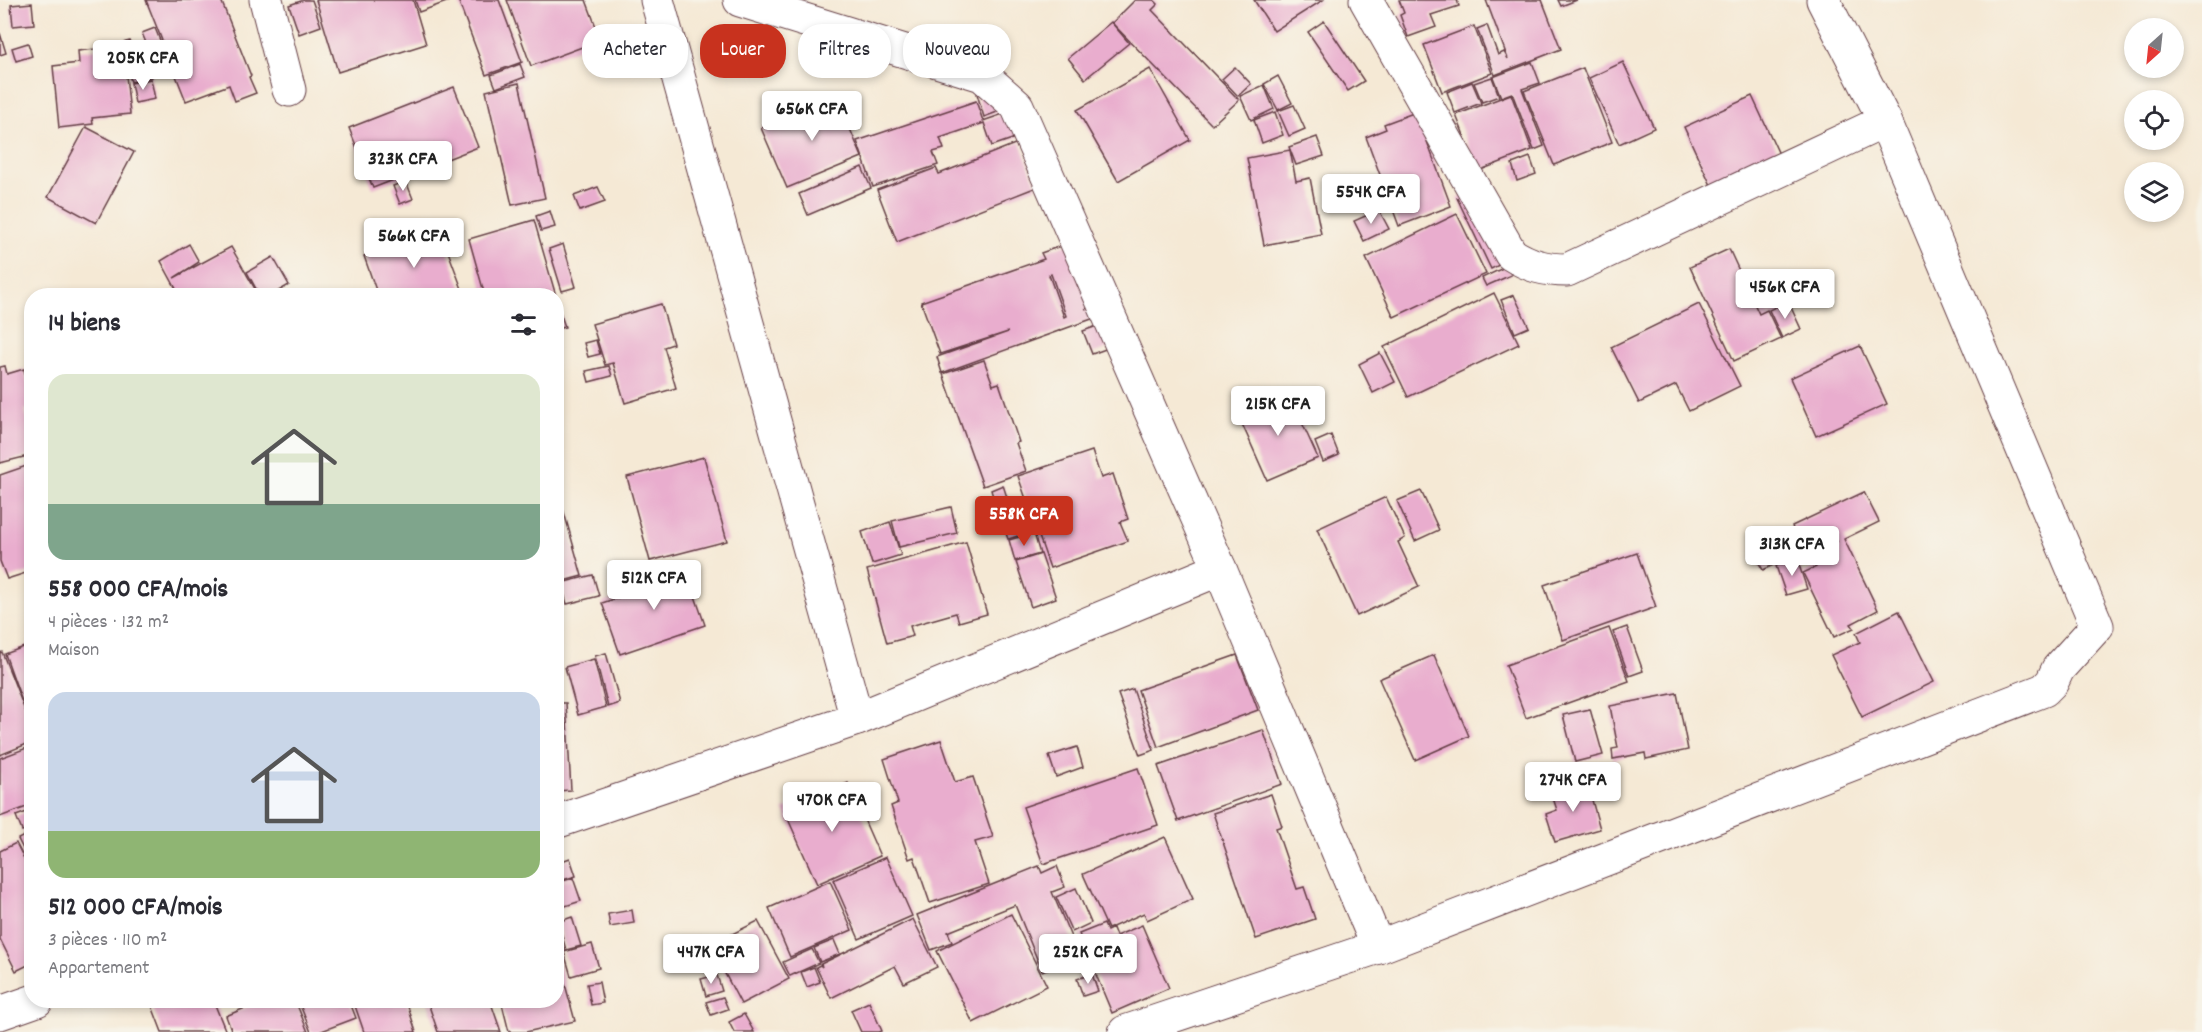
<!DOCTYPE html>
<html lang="fr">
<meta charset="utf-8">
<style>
body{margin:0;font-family:Dekko,sans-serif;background:#f2f2f3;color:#2b2b33;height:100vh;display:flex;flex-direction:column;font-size:22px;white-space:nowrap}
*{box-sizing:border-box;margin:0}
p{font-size:20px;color:#7c7c81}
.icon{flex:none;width:33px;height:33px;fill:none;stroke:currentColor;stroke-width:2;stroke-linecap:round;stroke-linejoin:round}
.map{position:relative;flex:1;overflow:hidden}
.sheet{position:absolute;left:24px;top:288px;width:540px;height:720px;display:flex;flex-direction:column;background:#fff;border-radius:24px;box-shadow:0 3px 9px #0003}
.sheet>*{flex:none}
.hud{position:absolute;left:582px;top:24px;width:570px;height:54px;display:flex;gap:12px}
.needle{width:39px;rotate:207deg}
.fabs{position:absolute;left:2124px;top:18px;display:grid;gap:12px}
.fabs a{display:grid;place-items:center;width:60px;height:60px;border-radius:50%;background:#fff;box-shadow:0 3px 9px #0003;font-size:30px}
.price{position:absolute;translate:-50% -51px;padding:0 14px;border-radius:6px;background:#fff;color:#222;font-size:20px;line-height:39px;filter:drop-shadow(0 2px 3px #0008)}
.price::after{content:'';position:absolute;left:50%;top:36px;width:18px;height:14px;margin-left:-9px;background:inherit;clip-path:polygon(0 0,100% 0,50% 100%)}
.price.selected{background:#c8321e;color:#fff}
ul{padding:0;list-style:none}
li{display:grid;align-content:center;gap:12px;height:318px;padding:0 24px}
li span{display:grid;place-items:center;height:186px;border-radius:18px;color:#555}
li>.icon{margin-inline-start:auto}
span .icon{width:108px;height:108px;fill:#fffc;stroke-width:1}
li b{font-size:26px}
h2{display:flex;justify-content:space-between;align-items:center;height:72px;padding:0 24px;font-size:26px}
.pill{padding:0 21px;border-radius:24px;background:#fff;box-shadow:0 3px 9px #0003;font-size:21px;line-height:54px}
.pill.selected{background:#c8321e;color:#fff}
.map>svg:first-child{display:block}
.building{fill:#e9adce;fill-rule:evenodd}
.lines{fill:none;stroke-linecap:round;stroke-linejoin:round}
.minor-casing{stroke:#643d44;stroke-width:35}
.minor{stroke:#fff;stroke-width:33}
</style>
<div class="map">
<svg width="2202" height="1032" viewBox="0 0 2202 1032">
<rect width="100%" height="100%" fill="#f7f3e8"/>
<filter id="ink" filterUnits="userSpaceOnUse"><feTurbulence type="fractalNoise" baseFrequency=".0167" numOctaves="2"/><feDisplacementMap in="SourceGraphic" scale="12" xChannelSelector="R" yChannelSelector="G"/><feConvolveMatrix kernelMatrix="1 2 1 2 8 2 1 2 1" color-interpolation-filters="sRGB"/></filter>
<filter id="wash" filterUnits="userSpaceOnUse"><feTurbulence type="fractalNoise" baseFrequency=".008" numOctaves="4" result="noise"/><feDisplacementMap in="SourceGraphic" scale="24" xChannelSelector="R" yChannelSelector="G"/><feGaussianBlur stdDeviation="1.35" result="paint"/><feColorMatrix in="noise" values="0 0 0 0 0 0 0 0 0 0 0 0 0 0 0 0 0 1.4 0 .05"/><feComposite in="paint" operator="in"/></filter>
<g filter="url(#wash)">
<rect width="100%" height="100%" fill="#f5e9d5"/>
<g id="blocks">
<g class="building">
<path d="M146,0H221L251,76L249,77L256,93L235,101L229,85L186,101Z"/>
<path d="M304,0H312L321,26L299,34L289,5Z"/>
<path d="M316,0H413L426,44L338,72Z"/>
<path d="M415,0H452L419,12Z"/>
<path d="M458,0H499L522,62L486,75Z"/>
<path d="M507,0H586L601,40L531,66Z"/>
<path d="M1135,0H1154L1158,4L1152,10L1239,100L1212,125L1112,23Z"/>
<path d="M1254,0H1323L1274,31Z"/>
<path d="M1399,0H1457L1459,6L1431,15L1436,27L1408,37L1400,15L1404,13Z"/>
<path d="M1486,0H1542L1561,49L1495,75L1477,29L1487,25L1498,55L1504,52L1508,59Z"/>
<path d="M1558,0H1577L1561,6Z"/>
<path d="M32,3L34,24L13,26L11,5Z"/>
<path d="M1324,21L1364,81L1348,91L1308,32Z"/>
<path d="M1111,22L1129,43L1085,79L1068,58Z"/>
<path d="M1474,26L1492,73L1442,92L1424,45Z"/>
<path d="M155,28L163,48L150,53L142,33Z"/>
<path d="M0,33L6,53L0,55Z"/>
<path d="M130,41L133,50L145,48L152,77L131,82L122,43Z"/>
<path d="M28,43L32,56L16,61L12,48Z"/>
<path d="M123,46L130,114L92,118L93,124L59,128L53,66L79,63L78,51Z"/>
<path d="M1532,62L1540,83L1522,89L1544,146L1534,150L1512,93L1501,97L1493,77Z"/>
<path d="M1623,62L1654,128L1619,144L1589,78Z"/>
<path d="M520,64L525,77L496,88L491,75Z"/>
<path d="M1235,67L1251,84L1238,96L1222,79Z"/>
<path d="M1583,68L1612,142L1554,165L1524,91Z"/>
<path d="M1150,69L1190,140L1118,181L1077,110Z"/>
<path d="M1278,76L1292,103L1278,110L1264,84Z"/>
<path d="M1492,77L1499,96L1482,102L1474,83Z"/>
<path d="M151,79L155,99L135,103L131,83Z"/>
<path d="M1472,82L1481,103L1455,113L1447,92Z"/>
<path d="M519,83L545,198L512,205L486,91Z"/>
<path d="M1264,85L1274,109L1251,120L1240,96Z"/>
<path d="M454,87L478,147L373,188L349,128Z"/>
<path d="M993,88L1000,111L984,117L977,94Z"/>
<path d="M1511,94L1532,150L1478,171L1456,115Z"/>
<path d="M836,96L862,157L787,188L761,128Z"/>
<path d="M1752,96L1784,165L1716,196L1684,127Z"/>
<path d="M976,101L983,121L1009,112L1018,137L992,146L984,123L940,138L944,149L933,152L938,165L873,187L857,141Z"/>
<path d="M1294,105L1305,129L1289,136L1278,111Z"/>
<path d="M1275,112L1283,135L1262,143L1254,120Z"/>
<path d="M1416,112L1451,206L1399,226L1366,137L1386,129L1384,124Z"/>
<path d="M86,127L134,152L96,223L48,197Z"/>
<path d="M1317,137L1324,156L1296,165L1289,147Z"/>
<path d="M1020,142L1037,187L897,242L877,190L936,168L939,174Z"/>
<path d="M1290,150L1296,181L1310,178L1321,234L1264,245L1247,158Z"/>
<path d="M1530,157L1536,174L1517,181L1512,164Z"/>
<path d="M862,167L871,188L808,215L799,194Z"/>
<path d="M406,181L413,199L400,204L393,186Z"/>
<path d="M598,187L605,202L580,211L574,196Z"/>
<path d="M1469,193L1503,263L1491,269L1457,198Z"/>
<path d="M1379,210L1389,229L1364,241L1354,221Z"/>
<path d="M550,211L555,227L541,231L536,216Z"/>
<path d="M1457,214L1486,274L1394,317L1366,258Z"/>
<path d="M534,220L556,296H485L469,239Z"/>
<path d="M440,230L462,289L444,296H378L364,256Z"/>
<path d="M1069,243L1093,306L1085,309L1096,305L1100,316L942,373L937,357L1008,332L940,354L921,302L1044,259L1041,253ZM1051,274L1066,316L1064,317L1049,275Z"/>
<path d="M189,244L199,262L174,278L231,247L259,296H180L161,261Z"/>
<path d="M563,244L576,287L562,291L549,249Z"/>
<path d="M1729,249L1759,314L1767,310L1781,339L1734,361L1690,267Z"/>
<path d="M273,257L289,285L270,296H260L247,272Z"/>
<path d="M1507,266L1511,275L1486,286L1482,278Z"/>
<path d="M1494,293L1519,344L1408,397L1384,347Z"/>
<path d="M1514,295L1529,327L1515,333L1501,300Z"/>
<path d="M556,300L565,327L556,329Z"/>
<path d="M1788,301L1801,329L1782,338L1769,310Z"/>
<path d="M661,304L673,344L664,347L676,388L625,403L613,363L605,365L592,324Z"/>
<path d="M1699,304L1740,386L1689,411L1676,385L1639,403L1611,347Z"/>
<path d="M1103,324L1111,347L1092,354L1083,331Z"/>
<path d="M596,340L600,354L588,357L584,343Z"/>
<path d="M1860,346L1887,404L1816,436L1790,378Z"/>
<path d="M1380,353L1395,382L1373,393L1359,364Z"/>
<path d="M984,360L993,385L999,383L1019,442L1016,443L1026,471L983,486L943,374Z"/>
<path d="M5,366L7,374L24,369L32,399V408L25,410L32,435V455L0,463V367Z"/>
<path d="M609,366L612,376L589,382L586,371Z"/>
<path d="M1289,394L1318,458L1267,480L1239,417Z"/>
<path d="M1331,435L1339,455L1323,462L1315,442Z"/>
<path d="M1092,451L1101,478L1113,474L1128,519L1120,522L1128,541L1050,568L1018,476Z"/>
<path d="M704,457L727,541L650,561L627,477Z"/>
<path d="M32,464V571L7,579L0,561V475Z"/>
<path d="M556,484L582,576L556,583Z"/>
<path d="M1003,485L1012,513L999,517L991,490Z"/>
<path d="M1421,491L1439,530L1415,541L1397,501Z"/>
<path d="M1864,492L1879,522L1844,539L1878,610L1851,624L1854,628L1834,637L1803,573L1816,567L1811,555L1838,541L1806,557L1804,553L1790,558V557L1763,570L1756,558L1767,553L1761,542L1778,534L1785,549L1779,535L1793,529L1792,526Z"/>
<path d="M1386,497L1405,538L1398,542L1419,587L1357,616L1317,529Z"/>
<path d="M951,507L957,533L899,547L892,521Z"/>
<path d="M1021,513L1028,533L1008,539L1001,519Z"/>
<path d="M890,522L901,555L872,564L862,532Z"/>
<path d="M1034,533L1040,554L1015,561L1009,540Z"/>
<path d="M966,542L987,614L959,622L956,613L910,626L913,636L887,643L867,570Z"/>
<path d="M1637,553L1656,607L1563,640L1544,585Z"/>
<path d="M1041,554L1056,598L1031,607L1016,562Z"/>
<path d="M1797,559L1807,589L1786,595L1776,566Z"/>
<path d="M685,567L705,625L620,654L602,603L623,596L620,589Z"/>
<path d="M593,575L599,596L567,604L561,583Z"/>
<path d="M1899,611L1934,682L1862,717L1831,655L1860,642L1856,633Z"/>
<path d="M1627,627L1643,671L1629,676L1613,632Z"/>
<path d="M1609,628L1629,681L1526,718L1506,665Z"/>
<path d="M32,644V742L0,755V653L2,652L28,718L5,654Z"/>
<path d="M606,653L620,703L608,707L595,656Z"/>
<path d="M1237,655L1258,710L1158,747L1138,690Z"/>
<path d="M1434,655L1469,736L1415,760L1379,679Z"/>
<path d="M594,659L606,707L578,715L565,667Z"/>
<path d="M1133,689L1154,750L1140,755L1118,694Z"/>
<path d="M1677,693L1688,750L1646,759L1645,753L1613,759L1612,749L1618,748L1610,706Z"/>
<path d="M556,703H566L571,790L556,791Z"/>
<path d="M1590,709L1603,755L1575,762L1563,715Z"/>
<path d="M1263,730L1282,784L1178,821L1158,766Z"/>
<path d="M941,740L955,782L973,777L993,837L975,842L989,884L930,903L914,857L909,859L891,806L898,803L884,759Z"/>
<path d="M32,746V805L0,817V758Z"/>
<path d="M1077,747L1083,767L1056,777L1049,756Z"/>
<path d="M1138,768L1158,825L1043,864L1023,807Z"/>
<path d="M1587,782L1600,829L1555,842L1546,814L1557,810L1551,792Z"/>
<path d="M848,783L880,856L817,884L784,810Z"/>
<path d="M1271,794L1282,826L1276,828L1297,889L1304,887L1315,919L1256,939L1213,813Z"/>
<path d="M32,810V827L22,831L16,816Z"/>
<path d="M32,832V867L18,839Z"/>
<path d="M1165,837L1193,899L1147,920L1144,913L1108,929L1083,874Z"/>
<path d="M16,843L32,874V963L16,971L0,939V851Z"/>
<path d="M886,857L912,916L859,939L833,880Z"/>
<path d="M570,858L576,876L556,882V863Z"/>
<path d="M1039,866L1042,873L1057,866L1065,887L1052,892L1079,956L1042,971L1015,905L948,932L952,942L931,950L917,915Z"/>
<path d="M573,878L581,901L556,909V883Z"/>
<path d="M830,881L852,930L790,957L769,908Z"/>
<path d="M1076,888L1091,923L1072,932L1056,897Z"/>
<path d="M632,910L634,923L610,927L608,914Z"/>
<path d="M1011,914L1047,986L973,1023L937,951Z"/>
<path d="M572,917L581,946L566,950L558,922Z"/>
<path d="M913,919L937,967L904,983L895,966L831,998L816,967L820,965L822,967L821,964Z"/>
<path d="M758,921L789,979L741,1004L710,945Z"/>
<path d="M1104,924L1107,931L1113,928L1116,936L1142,925L1169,988L1112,1013L1079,934Z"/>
<path d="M834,940L840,954L820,962L814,948Z"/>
<path d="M592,944L599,968L571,976L564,952Z"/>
<path d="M812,949L819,963L790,976L783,962Z"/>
<path d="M556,951L575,1021L526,1032H509L501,1000H556Z"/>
<path d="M814,967L820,982L807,987L801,972Z"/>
<path d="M1092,974L1098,991L1083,996L1077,979Z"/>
<path d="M717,975L722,991L706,996L701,979Z"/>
<path d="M599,982L603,1003L591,1005L587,984Z"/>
<path d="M723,997L728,1009L711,1015L706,1002Z"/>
<path d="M166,1000H213L226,1032H162L152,1006Z"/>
<path d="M264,1000H295L308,1032H232L226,1016Z"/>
<path d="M298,1000H349L356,1018L319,1032H311Z"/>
<path d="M353,1000H406L416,1032H364Z"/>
<path d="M427,1000H490L501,1032H438Z"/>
<path d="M869,1002L882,1031L879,1032H861L851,1010Z"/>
<path d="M744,1014L754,1032H734L729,1022Z"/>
</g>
</g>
</g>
<g filter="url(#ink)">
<use href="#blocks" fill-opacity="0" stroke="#643d44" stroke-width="1.5"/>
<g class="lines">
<defs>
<g id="minor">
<path d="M266,0L289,90"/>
<path d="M657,0L857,719"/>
<path d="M740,0L982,75L1017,106L1220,569L1378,947"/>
<path d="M1366,0L1511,254C1530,266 1545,270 1567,270L1885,121"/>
<path d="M556,822L857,719L1220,569"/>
<path d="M0,1013L37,1000"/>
<path d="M1125,1032L1378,947L2044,690L2052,682L2058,669L2097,626L1885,121L1823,0"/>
</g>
</defs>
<use href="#minor" class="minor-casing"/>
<use href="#minor" class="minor"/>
</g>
</g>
</svg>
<div class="fabs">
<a><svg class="needle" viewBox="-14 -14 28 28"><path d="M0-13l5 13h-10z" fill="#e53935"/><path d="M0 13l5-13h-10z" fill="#7c7c81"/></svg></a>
<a><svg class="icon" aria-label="locate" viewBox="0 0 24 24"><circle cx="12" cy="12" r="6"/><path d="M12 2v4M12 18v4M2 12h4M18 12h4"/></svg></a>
<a><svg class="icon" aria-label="layers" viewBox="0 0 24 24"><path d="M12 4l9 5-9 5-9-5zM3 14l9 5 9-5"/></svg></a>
</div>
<b class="price" style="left:143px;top:91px">205K CFA</b>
<b class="price" style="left:812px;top:142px">656K CFA</b>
<b class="price" style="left:403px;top:192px">323K CFA</b>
<b class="price" style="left:1371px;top:225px">554K CFA</b>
<b class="price" style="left:414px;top:269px">566K CFA</b>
<b class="price" style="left:1785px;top:320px">456K CFA</b>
<b class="price" style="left:1278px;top:437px">215K CFA</b>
<b class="price selected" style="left:1024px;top:547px">558K CFA</b>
<b class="price" style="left:1792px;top:577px">313K CFA</b>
<b class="price" style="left:654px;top:611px">512K CFA</b>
<b class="price" style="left:1573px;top:813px">274K CFA</b>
<b class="price" style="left:832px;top:833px">470K CFA</b>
<b class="price" style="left:711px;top:985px">447K CFA</b>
<b class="price" style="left:1088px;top:985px">252K CFA</b>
<div class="hud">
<a class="pill">Acheter</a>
<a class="pill selected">Louer</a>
<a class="pill">Filtres</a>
<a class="pill">Nouveau</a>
</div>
<section class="sheet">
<h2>14 biens<svg class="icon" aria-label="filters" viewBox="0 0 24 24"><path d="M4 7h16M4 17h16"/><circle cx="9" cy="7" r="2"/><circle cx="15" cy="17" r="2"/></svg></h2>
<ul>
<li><span style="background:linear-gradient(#dfe7d0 70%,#7fa58c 0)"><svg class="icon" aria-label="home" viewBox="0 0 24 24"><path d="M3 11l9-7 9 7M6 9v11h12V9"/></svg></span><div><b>558 000 CFA/mois</b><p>4 pièces · 132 m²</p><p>Maison</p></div></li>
<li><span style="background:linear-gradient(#c9d6e8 75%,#8fb573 0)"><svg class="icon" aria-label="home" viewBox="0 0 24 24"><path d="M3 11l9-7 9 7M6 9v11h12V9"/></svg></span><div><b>512 000 CFA/mois</b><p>3 pièces · 110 m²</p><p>Appartement</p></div></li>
</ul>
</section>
</div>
